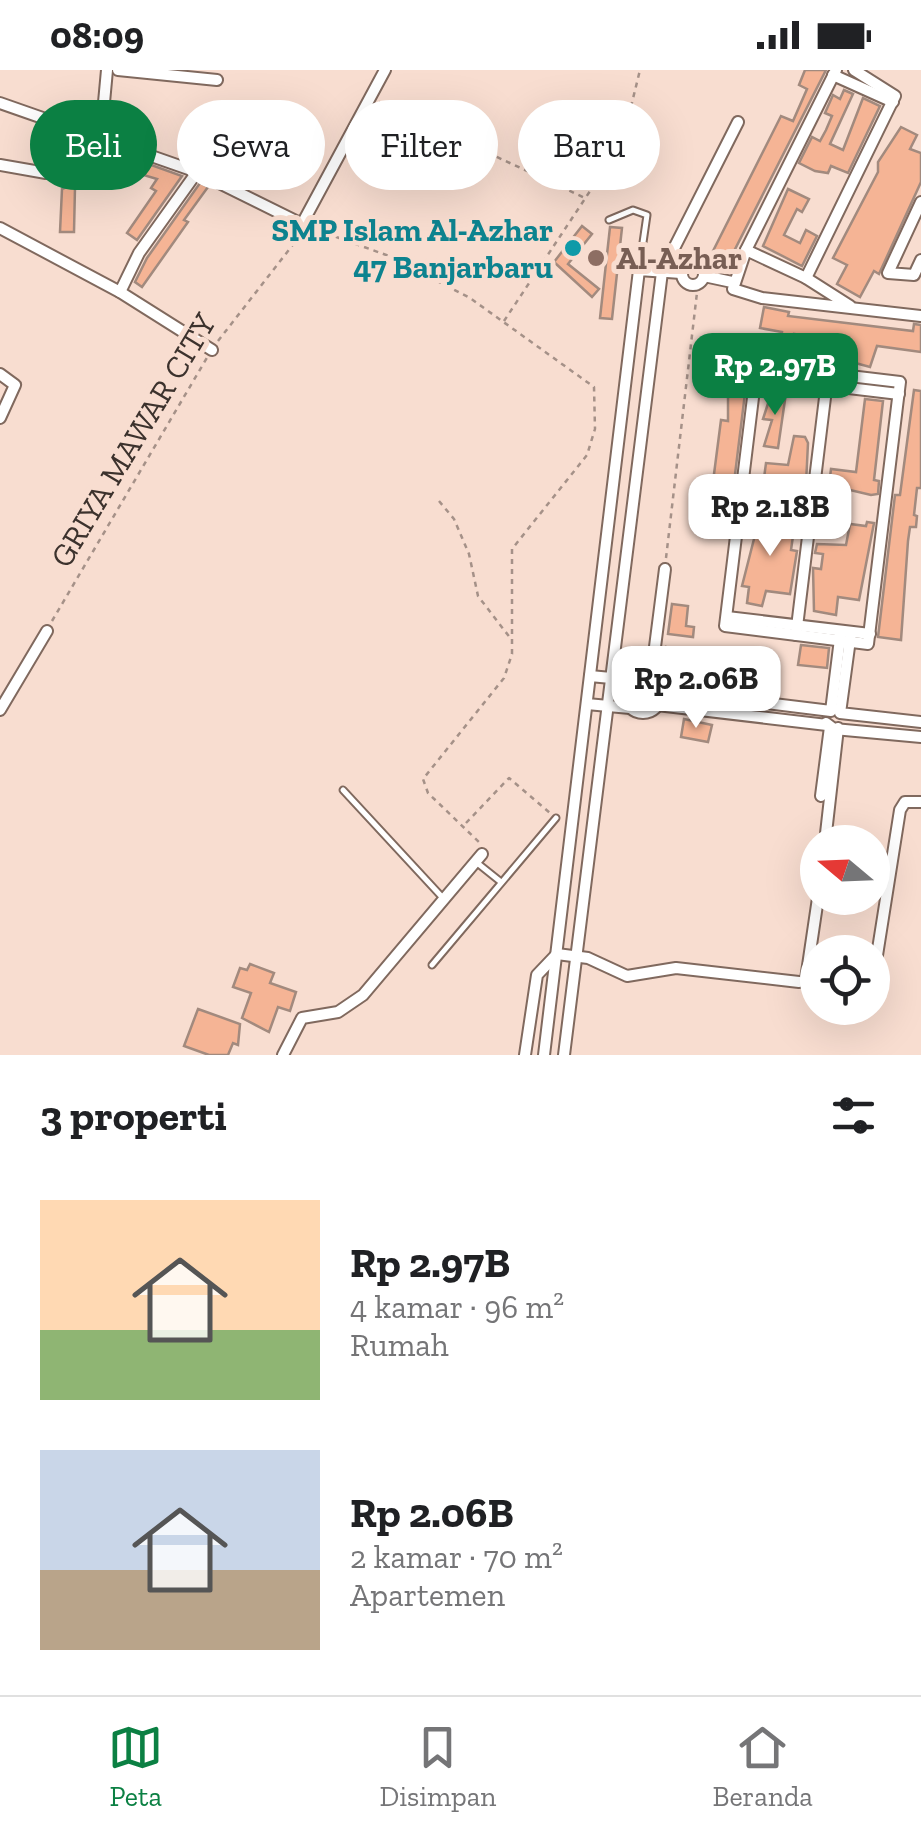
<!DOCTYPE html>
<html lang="id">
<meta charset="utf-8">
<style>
body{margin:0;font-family:"Zilla Slab",serif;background:#f2f2f2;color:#202124;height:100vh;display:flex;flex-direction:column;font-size:38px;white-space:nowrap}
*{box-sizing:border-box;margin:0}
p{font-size:32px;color:#757577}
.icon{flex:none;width:55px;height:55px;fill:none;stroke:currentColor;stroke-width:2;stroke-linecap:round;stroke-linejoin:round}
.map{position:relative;height:985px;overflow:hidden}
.drawer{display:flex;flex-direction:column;background:#fff;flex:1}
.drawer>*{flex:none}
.guide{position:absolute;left:30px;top:30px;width:862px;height:90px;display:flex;gap:20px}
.needle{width:65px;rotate:289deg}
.buttons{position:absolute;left:800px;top:755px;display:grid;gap:20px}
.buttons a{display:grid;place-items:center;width:90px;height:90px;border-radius:50%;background:#fff;box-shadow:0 10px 40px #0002;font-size:50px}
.price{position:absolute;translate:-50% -85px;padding:0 22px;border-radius:20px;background:#fff;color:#222;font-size:32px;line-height:65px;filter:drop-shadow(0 2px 5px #0008)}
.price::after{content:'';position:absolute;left:50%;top:60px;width:30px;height:22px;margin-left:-15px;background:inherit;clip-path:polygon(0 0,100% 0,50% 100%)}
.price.current{background:#0b8043;color:#fff}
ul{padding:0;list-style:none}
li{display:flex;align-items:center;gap:30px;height:250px;padding:0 40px}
li span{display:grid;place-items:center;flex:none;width:280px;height:200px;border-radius:0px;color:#555}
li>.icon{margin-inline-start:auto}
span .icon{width:120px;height:120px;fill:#fffc;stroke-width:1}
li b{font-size:42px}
h2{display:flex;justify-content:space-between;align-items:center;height:120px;padding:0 40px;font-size:42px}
.tag{padding:0 35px;border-radius:45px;background:#fff;box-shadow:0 10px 40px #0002;font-size:35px;line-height:90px}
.tag.current{background:#0b8043;color:#fff}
.status{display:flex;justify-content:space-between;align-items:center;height:70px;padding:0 50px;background:#fff;direction:ltr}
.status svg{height:28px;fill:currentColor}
.dock{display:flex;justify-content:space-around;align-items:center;height:140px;border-top:2px solid #e0e0e0;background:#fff;font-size:28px;color:#757577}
.dock a{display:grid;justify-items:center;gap:5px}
.dock .current{color:#0b8043}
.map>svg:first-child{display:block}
.building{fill:#f5b495;stroke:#a28a7e;stroke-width:2.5}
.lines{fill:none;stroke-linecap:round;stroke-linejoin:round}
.service-casing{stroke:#80695e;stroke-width:9}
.minor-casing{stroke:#80695e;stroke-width:14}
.path{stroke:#a59188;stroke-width:2.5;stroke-dasharray:5 5;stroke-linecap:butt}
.service{stroke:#fff;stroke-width:5}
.minor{stroke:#fff;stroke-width:10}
.culture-dot{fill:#0f9aa8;stroke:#f8ddd0;stroke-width:4}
.education-dot{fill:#8d6e63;stroke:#f8ddd0;stroke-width:4}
.labels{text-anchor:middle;stroke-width:10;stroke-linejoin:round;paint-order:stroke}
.culture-label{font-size:32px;font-weight:bold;fill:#0d838f;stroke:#f8ddd0;text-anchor:end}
.education-label{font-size:32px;font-weight:bold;fill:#785e54;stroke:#f8ddd0;text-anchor:start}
.street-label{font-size:32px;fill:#3c322d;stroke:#f8ddd0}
</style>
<div class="status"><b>08:09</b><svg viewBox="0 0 49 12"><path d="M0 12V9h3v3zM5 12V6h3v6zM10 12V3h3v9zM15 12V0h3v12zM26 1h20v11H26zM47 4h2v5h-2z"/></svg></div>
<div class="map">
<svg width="921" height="985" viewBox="0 0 921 985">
<rect width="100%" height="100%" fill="#f8ddd0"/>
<g class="building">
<path d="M805,0H826L727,195L710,187L781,46L793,51L807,19L799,15Z"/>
<path d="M844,20L853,24L830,74L843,80L863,28L880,36L848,103L831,96L828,103L815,101L799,93L812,67L820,71L826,60L832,46L825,43L833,25L840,29Z"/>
<path d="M901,57L917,65L910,79L921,83V112L879,204L874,201L860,227L837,214L847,195L833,188L878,102V92Z"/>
<path d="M143,92L182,106L137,170L127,163L156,121L151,118L157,109L140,104Z"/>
<path d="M200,113L208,117L184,150L188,152L142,217L135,212L147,188Z"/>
<path d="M67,117H75L74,162H60L62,119Z"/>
<path d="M788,119L809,129L802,142L797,139L784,165L800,173L806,160L817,166L802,196L763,176Z"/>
<path d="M582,156L592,164L568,194L599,219L592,227L554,192Z"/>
<path d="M610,157L622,158L612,249L600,248Z"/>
<path d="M764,237L789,242L788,246L913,261L914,254L921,255V282L877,276L870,297L848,291L850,272L822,268L818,294L805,292L808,266L794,264L790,290L778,289L782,262L760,258Z"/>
<path d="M728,296L748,299L731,437L710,435L721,350L728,351Z"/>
<path d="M914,320L921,321V418H917L914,445L917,446L916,457H910L908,471L901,570L878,567L895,425H900Z"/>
<path d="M772,321L786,323L778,378L764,376L772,350L763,349Z"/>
<path d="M865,329L883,331L874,410L879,411L878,424L871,425L829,415L831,399L856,402Z"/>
<path d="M794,366L805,367L808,373L806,414L764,408L766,393L788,395Z"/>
<path d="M758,447L795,452L791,480L797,481L790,524L766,521L762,536L747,533L749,517L742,516L755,465L747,464L749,450L757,451Z"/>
<path d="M867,452L874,453L859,530L838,527L836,545L814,541L813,498L821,499L823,484L815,483L817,474L846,475L850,454L866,456Z"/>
<path d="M672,534L688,536L686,556L694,557L693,567L668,564Z"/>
<path d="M801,575L829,578L827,598L798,595Z"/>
<path d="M666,577L714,586L713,598L681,595L680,607L663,604Z"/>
<path d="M684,649L712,655L708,672L681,667Z"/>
<path d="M250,894L274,903L270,913L296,922L290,941L278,937L269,962L242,948L251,923L233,917L240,898L247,900Z"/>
<path d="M198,939L240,954L238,975L233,973L228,985H209L184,976Z"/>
</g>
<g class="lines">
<defs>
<g id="service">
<path d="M609,150L633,140L647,145L639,200"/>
<path d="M343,720L442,827"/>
<path d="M476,792L501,812"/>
<path d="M432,895L556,748"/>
</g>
<g id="minor">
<path d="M118,0L217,10"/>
<path d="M836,0L746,180L733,219L762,228L921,246"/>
<path d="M833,5L893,32"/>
<path d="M0,33L197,102L308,157"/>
<path d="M101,65L107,0"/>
<path d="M0,95L46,103"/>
<path d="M921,132L888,203L914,205L921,190"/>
<path d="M302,154L385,0"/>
<path d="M0,158L120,222L212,280"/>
<path d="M746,180L806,208L850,236"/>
<circle cx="693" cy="204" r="11"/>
<path d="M704,206L732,212"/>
<path d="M806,208L895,26L854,0"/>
<path d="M120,222L139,183L197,102"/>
<path d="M757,295L900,312L868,574L725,556Z"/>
<path d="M0,304L15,315L0,348"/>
<path d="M756,307L899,324"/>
<path d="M727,547L870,564"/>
<path d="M851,562L840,643L921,652"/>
<path d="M796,565L828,303"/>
<path d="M590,606L632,610"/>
<circle cx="643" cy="625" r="18"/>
<path d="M651,608L665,499"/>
<path d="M660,620L831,641L841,561"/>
<path d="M587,634L630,638"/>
<path d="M657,635L827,655"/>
<path d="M0,640L47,561"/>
<path d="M826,653L834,659L921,667"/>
<path d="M821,726L830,657"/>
<path d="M825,772L838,658"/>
<path d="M872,917L900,740L905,732H921"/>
<path d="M818,918L808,916L806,909L818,828"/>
<path d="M283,985L302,948L338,942L363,925L482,784"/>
<path d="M525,985L537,905L557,884L588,888L627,906L676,898L799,912"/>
<path d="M544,985L639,200L681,203"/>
<path d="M564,985L662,202L738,52"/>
</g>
</defs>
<use href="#service" class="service-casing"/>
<use href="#minor" class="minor-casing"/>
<g class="path">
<path d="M379,32L585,128"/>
<path d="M317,160L389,186L470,228L594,317L595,359L587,385L512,479V584L504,608L423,709L428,723L482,775"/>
<path d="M504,251L602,103L627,53L640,0"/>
<path d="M218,271L302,163"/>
<path d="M439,431L454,449L469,484L478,526L511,569"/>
<path d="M666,488L698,214"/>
<path d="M52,551L208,286"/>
<path d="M466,753L509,708L550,743"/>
</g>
<use href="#service" class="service"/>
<use href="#minor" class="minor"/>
</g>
<circle class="culture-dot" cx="573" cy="178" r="10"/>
<circle class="education-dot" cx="596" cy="188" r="10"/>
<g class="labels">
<g class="culture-label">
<text x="553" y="171">SMP Islam Al-Azhar<tspan x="553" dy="37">47 Banjarbaru</tspan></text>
</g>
<g class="education-label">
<text x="616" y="199">Al-Azhar</text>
</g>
<g class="street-label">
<text transform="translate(133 370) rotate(-59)" y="11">GRIYA MAWAR CITY</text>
</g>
</g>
</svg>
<div class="buttons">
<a><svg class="needle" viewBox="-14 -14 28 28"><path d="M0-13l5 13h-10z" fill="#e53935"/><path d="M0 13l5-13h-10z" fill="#757577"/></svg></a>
<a><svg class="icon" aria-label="locate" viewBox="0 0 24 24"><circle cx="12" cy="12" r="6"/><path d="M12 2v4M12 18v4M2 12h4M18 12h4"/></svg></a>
</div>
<b class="price current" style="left:775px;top:348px">Rp 2.97B</b>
<b class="price" style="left:770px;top:489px">Rp 2.18B</b>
<b class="price" style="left:696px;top:661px">Rp 2.06B</b>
<div class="guide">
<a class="tag current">Beli</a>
<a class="tag">Sewa</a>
<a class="tag">Filter</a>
<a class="tag">Baru</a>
</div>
</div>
<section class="drawer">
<h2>3 properti<svg class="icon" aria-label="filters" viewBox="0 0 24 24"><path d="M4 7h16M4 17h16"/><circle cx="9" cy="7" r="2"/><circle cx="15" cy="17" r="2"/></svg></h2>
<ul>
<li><span style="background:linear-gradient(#ffd9b3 65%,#8fb573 0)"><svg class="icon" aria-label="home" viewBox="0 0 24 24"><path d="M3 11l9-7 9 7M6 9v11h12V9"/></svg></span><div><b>Rp 2.97B</b><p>4 kamar · 96 m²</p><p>Rumah</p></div></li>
<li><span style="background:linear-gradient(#c9d6e8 60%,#b9a48a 0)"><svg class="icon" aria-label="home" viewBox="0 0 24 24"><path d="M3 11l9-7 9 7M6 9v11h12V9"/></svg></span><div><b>Rp 2.06B</b><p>2 kamar · 70 m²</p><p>Apartemen</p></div></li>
</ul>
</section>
<nav class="dock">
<a class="current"><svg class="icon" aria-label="map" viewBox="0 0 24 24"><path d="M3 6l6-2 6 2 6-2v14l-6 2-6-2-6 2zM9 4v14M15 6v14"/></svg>Peta</a>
<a><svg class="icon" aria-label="saved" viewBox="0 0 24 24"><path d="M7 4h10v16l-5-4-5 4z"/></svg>Disimpan</a>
<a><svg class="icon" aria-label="home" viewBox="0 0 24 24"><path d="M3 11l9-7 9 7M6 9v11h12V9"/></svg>Beranda</a>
</nav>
